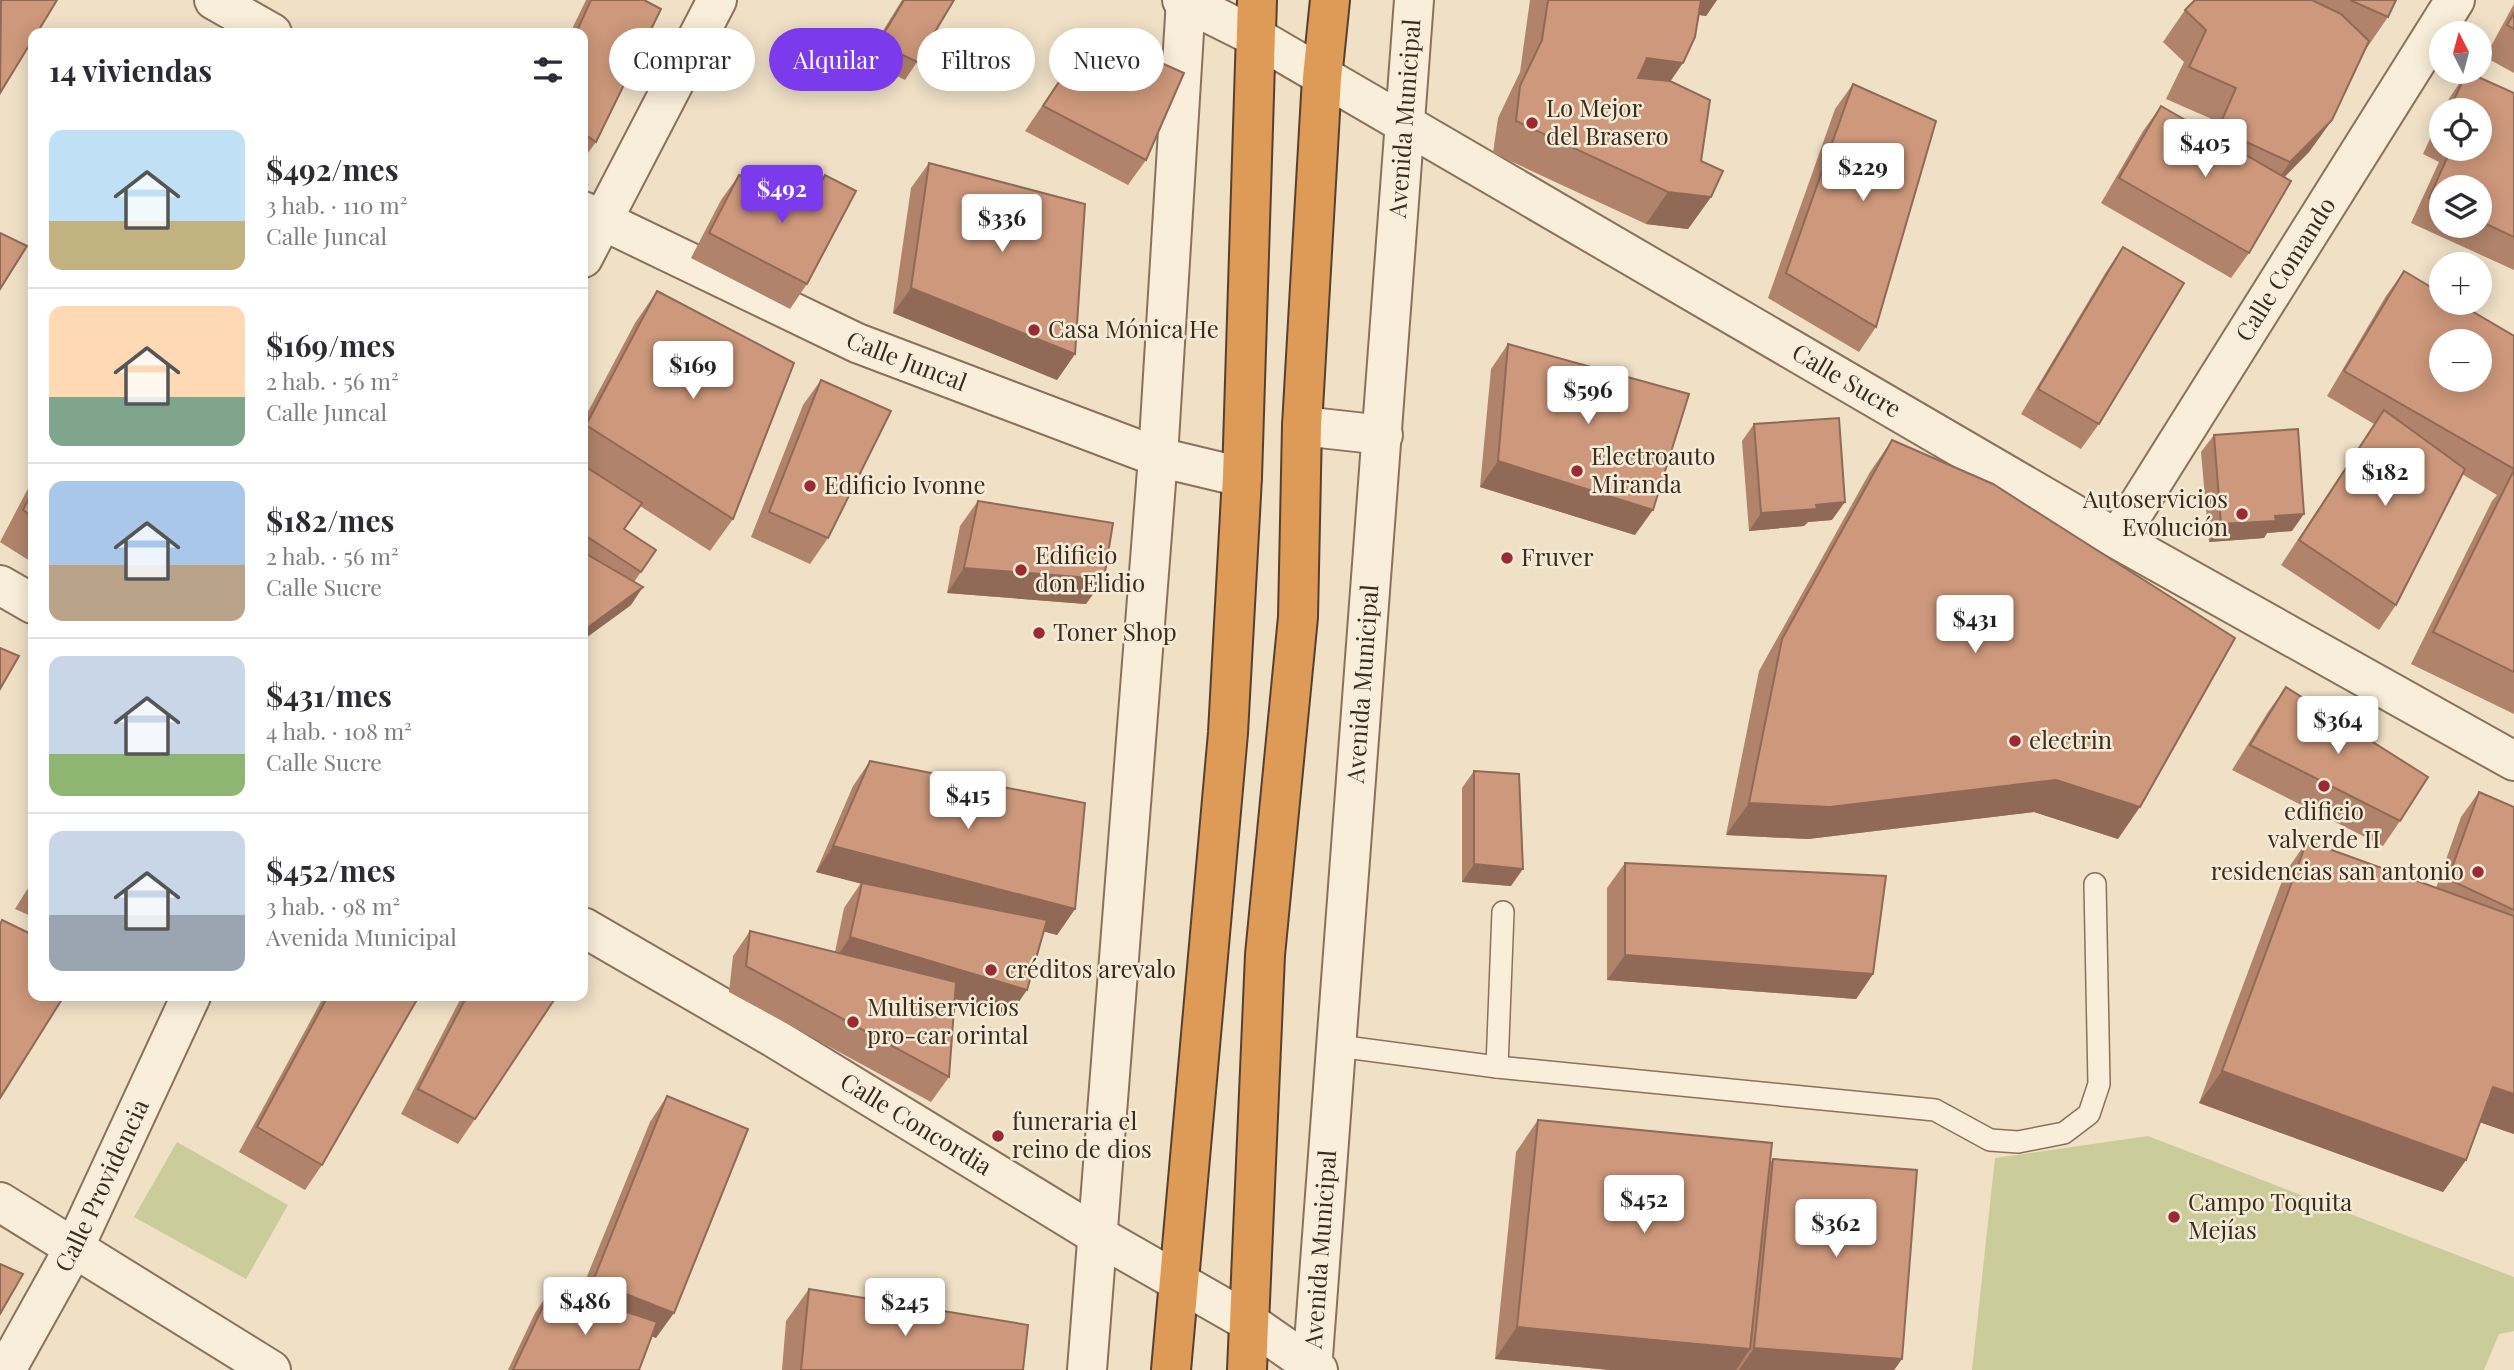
<!DOCTYPE html>
<html lang="es">
<meta charset="utf-8">
<style>
body{margin:0;font-family:"Playfair Display",serif;background:#f7f7f7;color:#2b2b33;height:100vh;display:flex;flex-direction:column;font-size:26px;white-space:nowrap}
*{box-sizing:border-box;margin:0}
p{font-size:23px;color:#7c7c81}
.icon{flex:none;width:38px;height:38px;fill:none;stroke:currentColor;stroke-width:2;stroke-linecap:round;stroke-linejoin:round}
.map{position:relative;flex:1;overflow:hidden}
.details{position:absolute;left:28px;top:28px;width:560px;height:973px;display:flex;flex-direction:column;background:#fff;border-radius:14px;box-shadow:0 4px 18px #0003}
.details>*{flex:none}
.hud{position:absolute;left:609px;top:28px;width:665px;height:63px;display:flex;gap:14px}
.needle{width:46px;rotate:354deg}
.controls{position:absolute;left:2429px;top:21px;display:grid;gap:14px}
.controls a{display:grid;place-items:center;width:63px;height:63px;border-radius:50%;background:#fff;box-shadow:0 4px 18px #0003;font-size:35px}
.price{position:absolute;translate:-50% -60px;padding:0 16px;border-radius:7px;background:#fff;color:#222;font-size:23px;line-height:46px;filter:drop-shadow(0 2px 4px #0008)}
.price::after{content:'';position:absolute;left:50%;top:42px;width:21px;height:16px;margin-left:-10px;background:inherit;clip-path:polygon(0 0,100% 0,50% 100%)}
.price.on{background:#7c3aed;color:#fff}
ul{padding:0;list-style:none}
li{display:flex;align-items:center;gap:21px;height:175px;padding:0 21px}
li+li{border-top:2px solid #e1e1e2}
li span{display:grid;place-items:center;flex:none;width:196px;height:140px;border-radius:14px;color:#555}
li>.icon{margin-inline-start:auto}
span .icon{width:84px;height:84px;fill:#fffc;stroke-width:1}
li b{font-size:30px}
h2{display:flex;justify-content:space-between;align-items:center;height:84px;padding:0 21px;font-size:30px}
.chip{padding:0 24px;border-radius:32px;background:#fff;box-shadow:0 4px 18px #0003;font-size:24px;line-height:63px}
.chip.on{background:#7c3aed;color:#fff}
.map>svg:first-child{display:block}
.green{fill:#cacd99}
.lines{fill:none;stroke-linecap:round;stroke-linejoin:round}
.lane-casing{stroke:#8a715b;stroke-width:24}
.street-casing{stroke:#8a715b;stroke-width:42}
.highway-casing{stroke:#58402f;stroke-width:42}
.lane{stroke:#f9eed9;stroke-width:21}
.street{stroke:#f9eed9;stroke-width:38}
.highway{stroke:#de9a57;stroke-width:38}
.wall{fill:#b0836a;fill-rule:evenodd}
.shaded-wall{fill:#906a56}
.building{fill:#cd987b;stroke:#906a56;stroke-width:2;fill-rule:evenodd}
.poi-dot{fill:#9a2b32;stroke:#f6ebd6;stroke-width:2.5}
.labels{text-anchor:middle;stroke-width:5;stroke-linejoin:round;paint-order:stroke}
.poi-label{font-size:24px;fill:#3a2b1f;stroke:#f6ebd6;text-anchor:start}
.street-label{font-size:24px;fill:#3a2b1f;stroke:#f6ebd6}
</style>
<div class="map">
<svg width="2514" height="1370" viewBox="0 0 2514 1370">
<rect width="100%" height="100%" fill="#efe0c6"/>
<g class="green">
<path d="M2148,1136L2514,1277V1331L2499,1334L2484,1370H1972L1995,1158Z"/>
<path d="M177,1142L288,1205L246,1279L134,1217Z"/>
</g>
<g class="lines">
<defs>
<g id="lane">
<path d="M1338,1046L1497,1067L1935,1110L1990,1140L2018,1142L2064,1133L2089,1114L2099,1084L2095,884"/>
<path d="M1497,1067L1503,912"/>
</g>
<g id="street">
<path d="M214,0L272,33"/>
<path id="s1" d="M1182,0L1254,36L2117,539L2514,761"/>
<path id="s2" d="M583,211L857,343L1158,457L1242,477"/>
<path d="M583,258L717,0"/>
<path d="M1302,426L1383,435"/>
<path id="s3" d="M2117,539L2455,0"/>
<path d="M0,585L33,604"/>
<path id="s4" d="M583,927L771,1036L1095,1234L1249,1322L1318,1370"/>
<path d="M0,1202L271,1370"/>
<path id="s5" d="M6,1370L74,1248L191,996"/>
<path d="M1087,1370L1158,457L1186,0"/>
<path id="s6" d="M1312,1370L1414,0"/>
</g>
<g id="highway">
<path d="M1171,1370L1228,733L1242,477L1257,0"/>
<path d="M1247,1370L1265,955L1298,617L1302,426L1322,78L1330,0"/>
</g>
</defs>
<use href="#lane" class="lane-casing"/>
<use href="#street" class="street-casing"/>
<use href="#highway" class="highway-casing"/>
<use href="#lane" class="lane"/>
<use href="#street" class="street"/>
<use href="#highway" class="highway"/>
</g>
<g class="wall">
<path d="M586,0H644L596,142L583,160V33H570Z"/>
<path d="M902,0H954L917,62L905,80L865,60Z"/>
<path d="M1530,0H1717L1706,16L1699,15L1670,81L1701,161L1711,197L1688,229L1646,224L1493,153L1498,118L1520,72Z"/>
<path d="M2195,0H2396L2388,17L2366,49L2332,120L2309,152L2284,177L2249,253L2231,278L2101,203L2143,131L2161,106L2208,133L2214,120L2166,99L2184,62L2163,42L2185,10Z"/>
<path d="M2514,4V73L2485,57Z"/>
<path d="M1092,32L1146,160L1128,185L1025,131Z"/>
<path d="M2467,72L2514,93V270L2411,223L2439,162L2423,154L2441,115V149H2480V110H2443L2450,97ZM2441,187H2480V226H2441Z"/>
<path d="M1853,84L1876,327L1859,352L1768,298L1835,109Z"/>
<path d="M929,163L1075,354L1057,380L893,313L911,188Z"/>
<path d="M739,175L803,207L825,175L807,284L790,309L691,258L721,200Z"/>
<path d="M2123,247L2099,424L2081,449L2021,414L2106,272Z"/>
<path d="M2404,271L2514,336V714L2411,664L2492,501L2497,495L2462,474L2396,605L2379,630L2281,565L2374,424L2327,396L2386,296Z"/>
<path d="M657,291L733,519L710,551L640,506L624,529L656,550L634,582L631,605L583,640V421L635,323Z"/>
<path d="M1508,344L1635,535L1480,487L1491,369Z"/>
<path d="M821,380L828,538L810,564L751,537L803,405Z"/>
<path d="M1754,424L1832,520L1808,522L1804,526L1749,531L1742,441Z"/>
<path d="M2214,435L2292,531L2267,533L2264,538L2209,542L2201,452Z"/>
<path d="M1892,440L2118,839L2034,812L1808,839L1726,835L1759,671L1870,472Z"/>
<path d="M33,479V563L0,542Z"/>
<path d="M978,501L1086,604L947,593L960,526Z"/>
<path d="M2286,687L2400,821L2383,846L2232,770L2268,712Z"/>
<path d="M870,761L1075,909L1057,935L1044,931L1010,1015L955,999L949,1077L931,1102L729,992L733,956L750,931L835,952L844,908L861,883L816,872L853,786Z"/>
<path d="M1474,771L1511,886L1462,882V788Z"/>
<path d="M2479,792L2514,807V1134L2480,1122L2466,1160L2443,1192L2199,1103L2285,873L2307,841L2436,888L2461,817Z"/>
<path d="M1625,863L1873,974L1856,999L1607,980V888Z"/>
<path d="M33,880V917L15,909Z"/>
<path d="M324,996H419L322,1165L305,1190L239,1152Z"/>
<path d="M462,996H544L475,1119L458,1144L401,1114Z"/>
<path d="M667,1096L656,1338L651,1336L639,1370H508L535,1313L552,1287L579,1296L650,1122Z"/>
<path d="M1538,1120L1769,1164L1773,1159L1902,1359L1894,1370H1610L1495,1359L1516,1152Z"/>
<path d="M809,1289L1023,1370H782L786,1321Z"/>
</g>
<g class="shaded-wall">
<path d="M1690,0H1717L1706,16L1681,12Z"/>
<path d="M1647,58L1683,63L1661,95L1625,90Z"/>
<path d="M2332,120L2309,152L2268,194L2290,162Z"/>
<path d="M1668,192L1711,197L1688,229L1646,224Z"/>
<path d="M911,288L1075,354L1057,380L893,313Z"/>
<path d="M1498,461L1653,510L1635,535L1480,487Z"/>
<path d="M1845,502L1832,520L1808,522L1804,526L1749,531L1761,513L1816,505Z"/>
<path d="M2304,514L2292,531L2267,533L2264,538L2209,542L2221,524L2275,516Z"/>
<path d="M964,568L1104,579L1086,604L947,593Z"/>
<path d="M643,587L631,605L583,640V631Z"/>
<path d="M2056,780L2140,807L2118,839L2034,812L1808,839L1726,835L1749,803Z"/>
<path d="M833,846L1075,909L1057,935L816,872Z"/>
<path d="M1474,864L1523,869L1511,886L1462,882Z"/>
<path d="M850,937L1027,990L1010,1015L833,963Z"/>
<path d="M1625,955L1873,974L1856,999L1607,980Z"/>
<path d="M2222,1071L2466,1160L2443,1192L2199,1103Z"/>
<path d="M2493,1087L2514,1094V1134L2470,1119Z"/>
<path d="M593,1281L674,1313L656,1338L575,1306Z"/>
<path d="M1517,1327L1750,1349L1736,1370H1610L1495,1359Z"/>
<path d="M1754,1348L1902,1359L1894,1370H1739Z"/>
</g>
<g class="building">
<path d="M1,0H57L37,33H33V39L0,93Z"/>
<path d="M591,0H644L661,9L596,142L583,133V33H576Z"/>
<path d="M904,0H954L917,62L878,43Z"/>
<path d="M1548,0H1701L1695,37L1683,63L1647,58L1638,78L1670,81L1710,100L1701,161L1723,171L1711,197L1668,192L1516,121L1520,86L1542,40Z"/>
<path d="M2195,0H2312L2341,14L2369,41L2332,120L2290,162L2218,129L2236,88L2189,67L2206,30L2185,10Z"/>
<path d="M2350,0H2396L2388,17Z"/>
<path d="M2514,13V29L2507,25Z"/>
<path d="M1092,32L1184,73L1146,160L1043,106Z"/>
<path d="M2467,72L2514,93V237L2480,221V187H2441V203L2429,198L2451,149H2480V110H2449Z"/>
<path d="M1853,84L1936,121L1876,327L1786,273Z"/>
<path d="M2161,106L2291,181L2249,253L2119,178Z"/>
<path d="M929,163L1085,204L1075,354L911,288Z"/>
<path d="M739,175L807,209L825,175L856,191L807,284L709,233Z"/>
<path d="M0,233L27,246L0,289Z"/>
<path d="M2123,247L2184,283L2099,424L2038,389Z"/>
<path d="M2404,271L2441,293V303H2458L2514,336V469L2344,371ZM2441,341H2480V380H2441Z"/>
<path d="M657,291L794,363L733,519L586,425Z"/>
<path d="M1508,344L1689,394L1653,510L1498,461Z"/>
<path d="M821,380L891,411L828,538L769,512Z"/>
<path d="M2384,410L2465,469L2396,605L2299,540Z"/>
<path d="M1839,418L1845,502L1816,505L1817,509L1761,513L1754,424Z"/>
<path d="M2298,429L2304,514L2275,516L2276,521L2221,524L2214,435Z"/>
<path d="M1892,440L1993,484L2235,638L2140,807L2056,780L1830,807L1749,803L1782,639Z"/>
<path d="M583,465L642,503L624,529L656,550L641,572L583,534Z"/>
<path d="M2514,470V672L2433,632Z"/>
<path d="M33,490V517L23,510Z"/>
<path d="M978,501L1113,523L1104,579L964,568Z"/>
<path d="M583,552L643,587L583,631Z"/>
<path d="M0,648L19,656L0,689Z"/>
<path d="M2286,687L2428,777L2400,821L2250,745Z"/>
<path d="M870,761L1085,803L1075,909L833,846Z"/>
<path d="M1474,771L1519,774L1523,869L1474,864Z"/>
<path d="M2479,792L2514,807V910L2448,879Z"/>
<path d="M2307,841L2514,916V1094L2493,1087L2466,1160L2222,1071Z"/>
<path d="M1625,863L1886,876L1873,974L1625,955Z"/>
<path d="M862,883L1047,920L1027,990L850,937Z"/>
<path d="M2,920L33,935V996H64L0,1098V925Z"/>
<path d="M750,931L956,982L949,1077L746,966Z"/>
<path d="M328,996H419L322,1165L257,1127Z"/>
<path d="M467,996H544L554,1000L475,1119L418,1089Z"/>
<path d="M667,1096L748,1129L674,1313L593,1281Z"/>
<path d="M1538,1120L1772,1143L1750,1349L1517,1327Z"/>
<path d="M1773,1159L1917,1170L1902,1359L1754,1348Z"/>
<path d="M0,1264L23,1274L0,1314Z"/>
<path d="M552,1287L657,1322L639,1370H513Z"/>
<path d="M809,1289L1028,1325L1023,1370H801Z"/>
</g>
<g class="poi-dot">
<circle cx="1532" cy="123" r="7"/>
<circle cx="1034" cy="330" r="7"/>
<circle cx="1577" cy="471" r="7"/>
<circle cx="810" cy="486" r="7"/>
<circle cx="2242" cy="514" r="7"/>
<circle cx="1507" cy="558" r="7"/>
<circle cx="1021" cy="570" r="7"/>
<circle cx="1039" cy="633" r="7"/>
<circle cx="2015" cy="741" r="7"/>
<circle cx="2324" cy="786" r="7"/>
<circle cx="2478" cy="872" r="7"/>
<circle cx="991" cy="970" r="7"/>
<circle cx="853" cy="1022" r="7"/>
<circle cx="998" cy="1136" r="7"/>
<circle cx="2174" cy="1217" r="7"/>
</g>
<g class="labels">
<g class="poi-label">
<text x="1546" y="117">Lo Mejor<tspan x="1546" dy="28">del Brasero</tspan></text>
<text x="1048" y="338">Casa Mónica He</text>
<text x="1591" y="465">Electroauto<tspan x="1591" dy="28">Miranda</tspan></text>
<text x="824" y="494">Edificio Ivonne</text>
<text x="2228" y="508" text-anchor="end">Autoservicios<tspan x="2228" dy="28">Evolución</tspan></text>
<text x="1035" y="564">Edificio<tspan x="1035" dy="28">don Elidio</tspan></text>
<text x="1521" y="566">Fruver</text>
<text x="1053" y="641">Toner Shop</text>
<text x="2029" y="749">electrin</text>
<text x="2324" y="820" text-anchor="middle">edificio<tspan x="2324" dy="28">valverde II</tspan></text>
<text x="2464" y="880" text-anchor="end">residencias san antonio</text>
<text x="1005" y="978">créditos arevalo</text>
<text x="867" y="1016">Multiservicios<tspan x="867" dy="28">pro-car orintal</tspan></text>
<text x="1012" y="1130">funeraria el<tspan x="1012" dy="28">reino de dios</tspan></text>
<text x="2188" y="1211">Campo Toquita<tspan x="2188" dy="28">Mejías</tspan></text>
</g>
<g class="street-label">
<text dy="8" stroke="none"><textPath href="#s6" startOffset="1255">Avenida Municipal</textPath></text>
<text dy="8" stroke="none"><textPath href="#s3" startOffset="318">Calle Comando</textPath></text>
<text dy="8" stroke="none"><textPath href="#s2" startOffset="357">Calle Juncal</textPath></text>
<text dy="8" stroke="none"><textPath href="#s1" startOffset="766">Calle Sucre</textPath></text>
<text dy="8" stroke="none"><textPath href="#s6" startOffset="688">Avenida Municipal</textPath></text>
<text dy="8" stroke="none"><textPath href="#s4" startOffset="387">Calle Concordia</textPath></text>
<text dy="8" stroke="none"><textPath href="#s5" startOffset="208">Calle Providencia</textPath></text>
<text dy="8" stroke="none"><textPath href="#s6" startOffset="121">Avenida Municipal</textPath></text>
</g>
</g>
</svg>
<div class="controls">
<a><svg class="needle" viewBox="-14 -14 28 28"><path d="M0-13l5 13h-10z" fill="#e53935"/><path d="M0 13l5-13h-10z" fill="#7c7c81"/></svg></a>
<a><svg class="icon" aria-label="locate" viewBox="0 0 24 24"><circle cx="12" cy="12" r="6"/><path d="M12 2v4M12 18v4M2 12h4M18 12h4"/></svg></a>
<a><svg class="icon" aria-label="layers" viewBox="0 0 24 24"><path d="M12 4l9 5-9 5-9-5zM3 14l9 5 9-5"/></svg></a>
<a>+</a>
<a>−</a>
</div>
<b class="price" style="left:2205px;top:179px">$405</b>
<b class="price" style="left:1863px;top:203px">$229</b>
<b class="price on" style="left:782px;top:225px">$492</b>
<b class="price" style="left:1002px;top:254px">$336</b>
<b class="price" style="left:693px;top:401px">$169</b>
<b class="price" style="left:1588px;top:426px">$596</b>
<b class="price" style="left:2385px;top:508px">$182</b>
<b class="price" style="left:1975px;top:655px">$431</b>
<b class="price" style="left:2338px;top:756px">$364</b>
<b class="price" style="left:968px;top:831px">$415</b>
<b class="price" style="left:1644px;top:1235px">$452</b>
<b class="price" style="left:1836px;top:1259px">$362</b>
<b class="price" style="left:585px;top:1337px">$486</b>
<b class="price" style="left:905px;top:1338px">$245</b>
<div class="hud">
<a class="chip">Comprar</a>
<a class="chip on">Alquilar</a>
<a class="chip">Filtros</a>
<a class="chip">Nuevo</a>
</div>
<section class="details">
<h2>14 viviendas<svg class="icon" aria-label="filters" viewBox="0 0 24 24"><path d="M4 7h16M4 17h16"/><circle cx="9" cy="7" r="2"/><circle cx="15" cy="17" r="2"/></svg></h2>
<ul>
<li><span style="background:linear-gradient(#bfe0f5 65%,#c2b280 0)"><svg class="icon" aria-label="home" viewBox="0 0 24 24"><path d="M3 11l9-7 9 7M6 9v11h12V9"/></svg></span><div><b>$492/mes</b><p>3 hab. · 110 m²</p><p>Calle Juncal</p></div></li>
<li><span style="background:linear-gradient(#ffd9b3 65%,#7fa58c 0)"><svg class="icon" aria-label="home" viewBox="0 0 24 24"><path d="M3 11l9-7 9 7M6 9v11h12V9"/></svg></span><div><b>$169/mes</b><p>2 hab. · 56 m²</p><p>Calle Juncal</p></div></li>
<li><span style="background:linear-gradient(#a9c7e8 60%,#b9a48a 0)"><svg class="icon" aria-label="home" viewBox="0 0 24 24"><path d="M3 11l9-7 9 7M6 9v11h12V9"/></svg></span><div><b>$182/mes</b><p>2 hab. · 56 m²</p><p>Calle Sucre</p></div></li>
<li><span style="background:linear-gradient(#c9d6e8 70%,#8fb573 0)"><svg class="icon" aria-label="home" viewBox="0 0 24 24"><path d="M3 11l9-7 9 7M6 9v11h12V9"/></svg></span><div><b>$431/mes</b><p>4 hab. · 108 m²</p><p>Calle Sucre</p></div></li>
<li><span style="background:linear-gradient(#c9d6e8 60%,#9aa5b1 0)"><svg class="icon" aria-label="home" viewBox="0 0 24 24"><path d="M3 11l9-7 9 7M6 9v11h12V9"/></svg></span><div><b>$452/mes</b><p>3 hab. · 98 m²</p><p>Avenida Municipal</p></div></li>
</ul>
</section>
</div>
